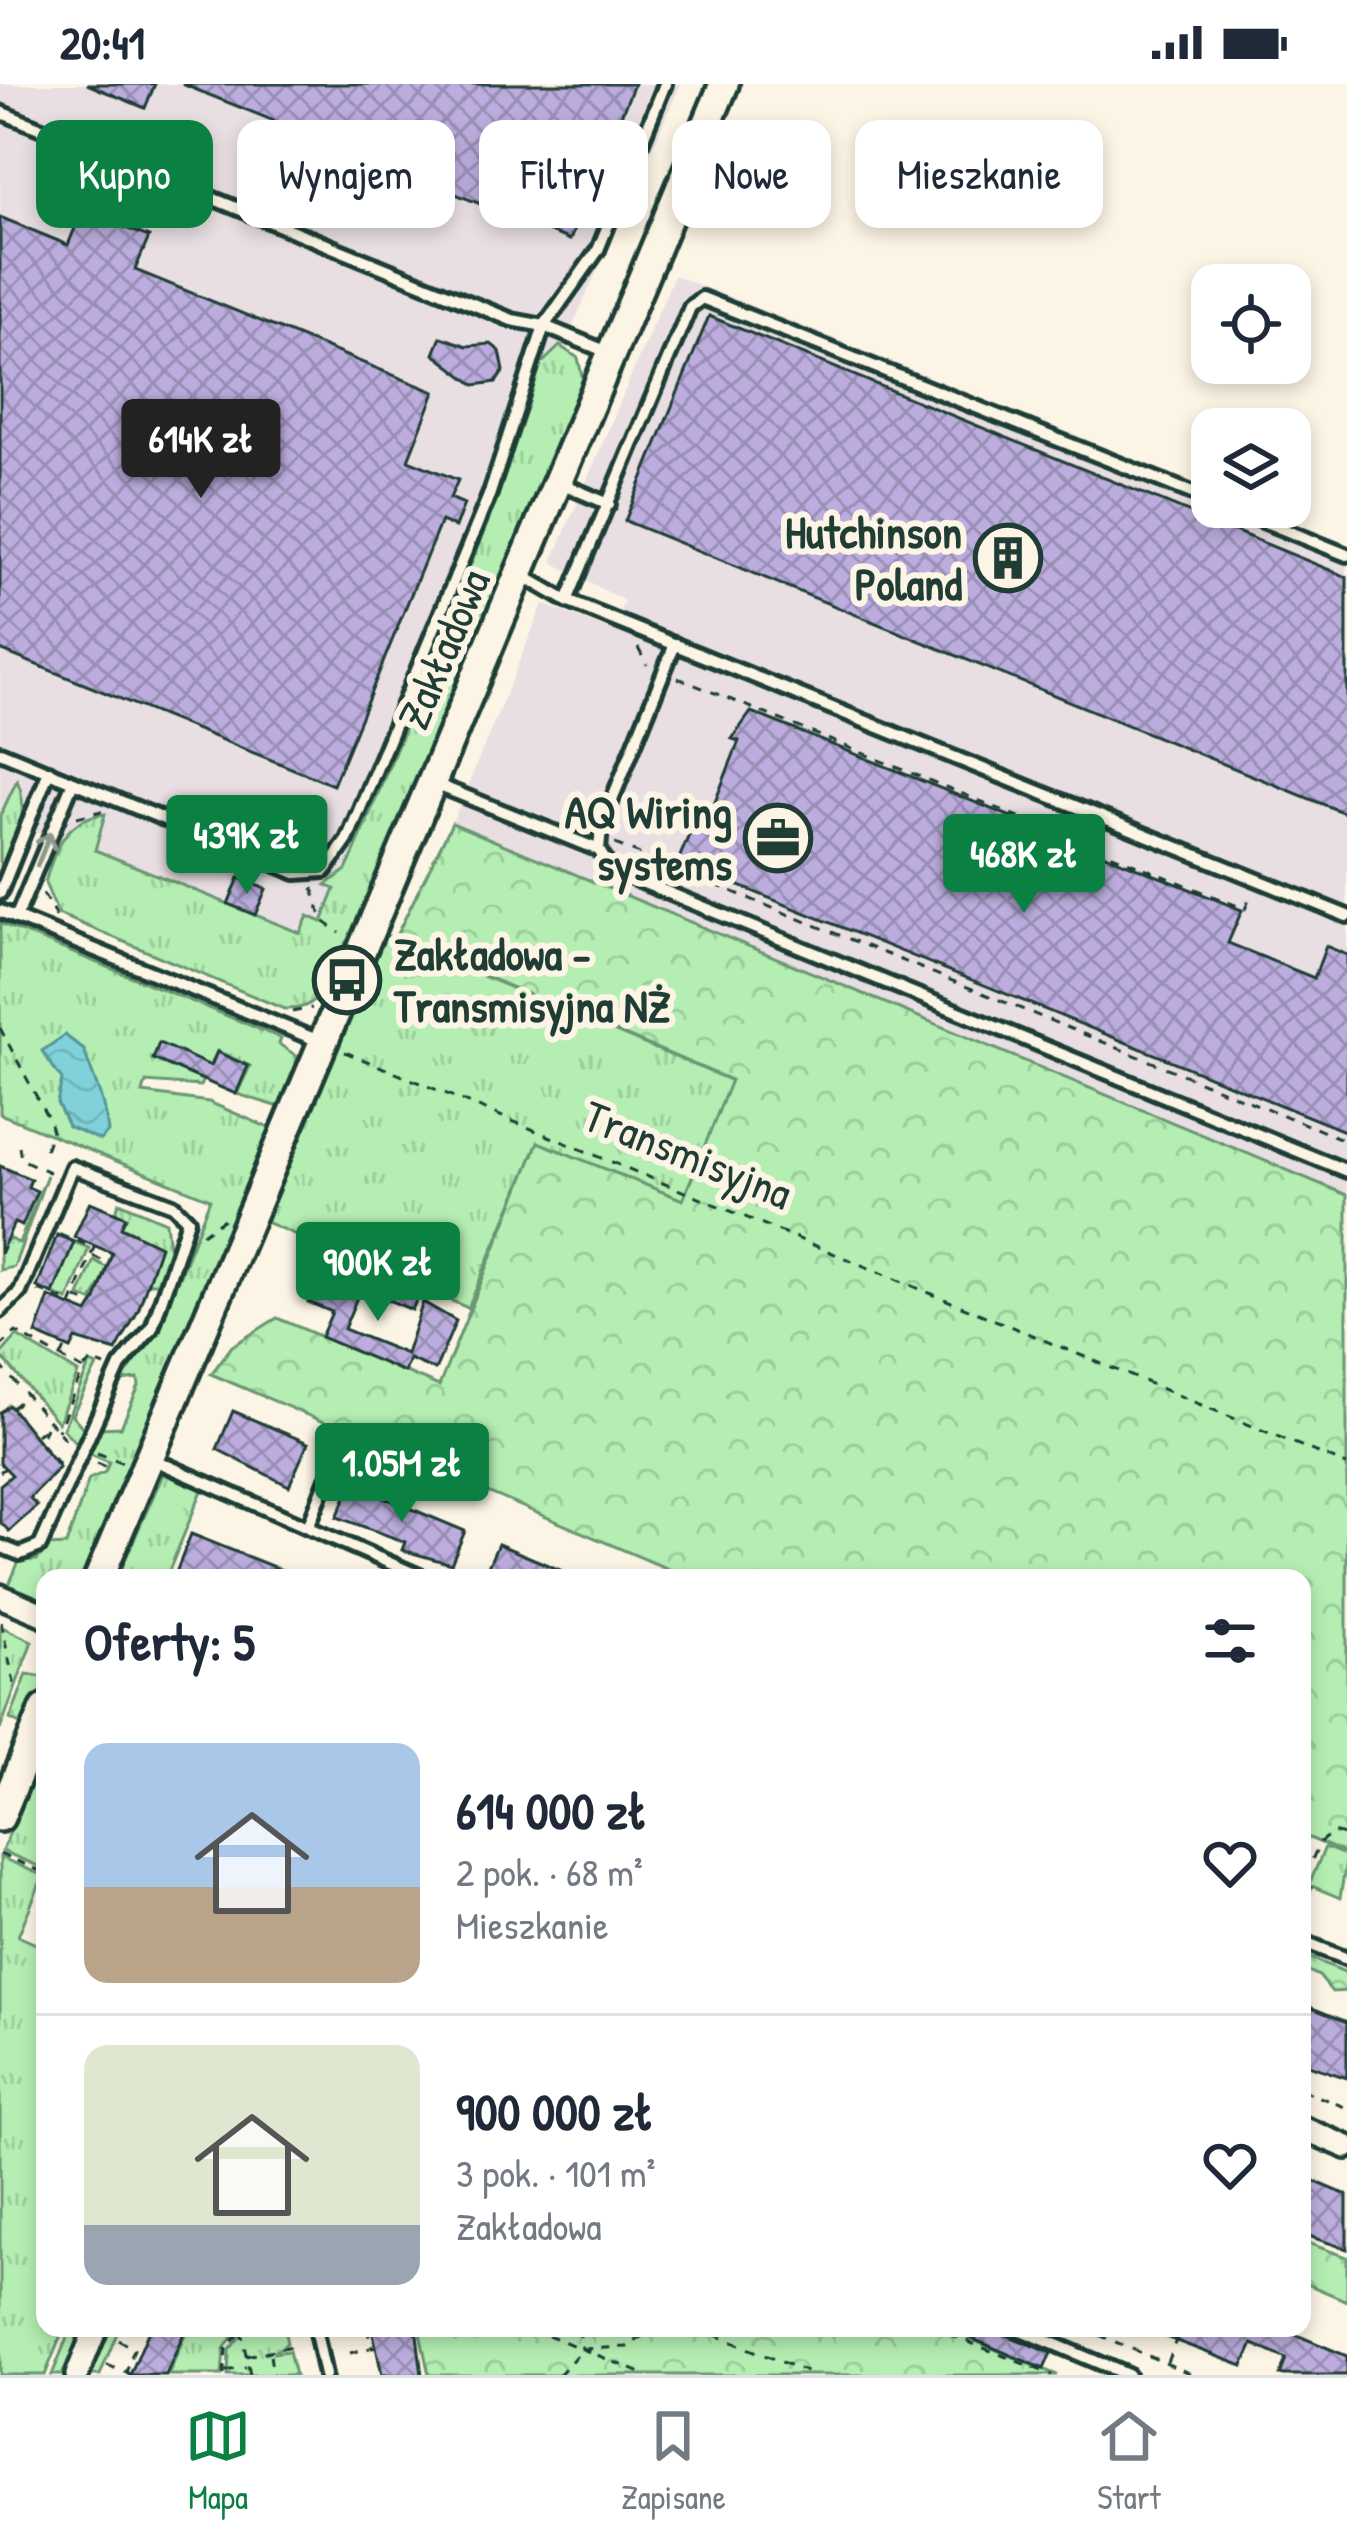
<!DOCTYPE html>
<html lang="pl">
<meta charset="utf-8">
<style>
body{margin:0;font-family:"Patrick Hand",sans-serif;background:#f2f2f3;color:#1f2937;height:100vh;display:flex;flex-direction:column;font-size:45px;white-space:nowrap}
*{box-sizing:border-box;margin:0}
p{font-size:39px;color:#747a83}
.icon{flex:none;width:66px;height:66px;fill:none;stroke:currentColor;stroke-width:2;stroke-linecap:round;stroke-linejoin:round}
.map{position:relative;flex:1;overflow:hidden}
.details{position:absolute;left:36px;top:1485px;width:1275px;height:768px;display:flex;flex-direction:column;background:#fff;border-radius:24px;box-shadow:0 6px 18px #0003}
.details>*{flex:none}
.banner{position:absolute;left:36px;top:36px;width:1275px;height:108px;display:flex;gap:24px}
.controls{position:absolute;left:1191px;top:180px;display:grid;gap:24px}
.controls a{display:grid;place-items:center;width:120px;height:120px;border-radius:24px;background:#fff;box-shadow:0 6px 18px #0003;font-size:60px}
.price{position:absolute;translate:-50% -102px;padding:0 27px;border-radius:12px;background:#0b8043;color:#fff;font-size:39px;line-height:78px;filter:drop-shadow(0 3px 6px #0008)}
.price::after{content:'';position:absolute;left:50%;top:72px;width:36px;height:27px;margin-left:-18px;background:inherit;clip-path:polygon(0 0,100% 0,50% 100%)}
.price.selected{background:#222;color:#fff}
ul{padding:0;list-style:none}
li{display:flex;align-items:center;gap:36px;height:300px;padding:0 48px}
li+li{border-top:3px solid #e0e1e3}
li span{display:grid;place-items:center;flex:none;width:336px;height:240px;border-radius:24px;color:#555}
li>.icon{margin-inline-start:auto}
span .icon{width:144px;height:144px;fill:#fffc;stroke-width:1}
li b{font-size:51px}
h2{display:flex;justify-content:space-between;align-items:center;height:144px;padding:0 48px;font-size:51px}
.chip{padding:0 42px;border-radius:24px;background:#fff;box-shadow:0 6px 18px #0003;font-size:42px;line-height:108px}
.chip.selected{background:#0b8043;color:#fff}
.status{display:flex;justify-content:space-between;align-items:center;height:84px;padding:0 60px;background:#fff;direction:ltr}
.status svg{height:33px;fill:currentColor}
.dock{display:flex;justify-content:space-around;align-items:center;height:168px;border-top:3px solid #e0e1e3;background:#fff;font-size:33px;color:#747a83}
.dock a{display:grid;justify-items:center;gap:6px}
.dock .selected{color:#0b8043}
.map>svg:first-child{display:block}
.built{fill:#e9dfe3}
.grass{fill:url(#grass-tufts);stroke:#6a9673;stroke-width:3}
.forest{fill:url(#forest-crowns);stroke:#6a9673;stroke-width:3}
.water{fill:url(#water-waves);stroke:#599698;stroke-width:3}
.building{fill:url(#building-cross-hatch);stroke:#1f3d34;stroke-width:3}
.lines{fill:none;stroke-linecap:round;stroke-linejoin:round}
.service-casing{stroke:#1f3d34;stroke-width:20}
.minor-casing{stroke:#1f3d34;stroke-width:30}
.tertiary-casing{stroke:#1f3d34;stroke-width:36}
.path{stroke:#1f3d34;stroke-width:3;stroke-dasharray:9 9;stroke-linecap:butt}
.service{stroke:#fcf5e5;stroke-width:10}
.minor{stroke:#fcf5e5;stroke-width:21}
.tertiary{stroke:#fcf5e5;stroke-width:27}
.oneway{stroke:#8e998c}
.labels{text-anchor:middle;stroke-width:12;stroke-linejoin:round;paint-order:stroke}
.poi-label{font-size:45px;font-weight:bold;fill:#1f3d34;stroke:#fcf5e5;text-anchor:end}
.street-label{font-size:45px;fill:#1f3d34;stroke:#fcf5e5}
</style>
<div class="status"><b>20:41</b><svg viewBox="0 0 49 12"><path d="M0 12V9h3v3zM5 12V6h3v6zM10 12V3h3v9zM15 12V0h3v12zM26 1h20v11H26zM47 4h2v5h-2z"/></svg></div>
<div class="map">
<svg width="1347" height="2291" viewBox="0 0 1347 2291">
<defs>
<pattern id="grass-tufts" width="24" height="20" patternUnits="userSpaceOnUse" patternTransform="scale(3)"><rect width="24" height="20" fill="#b4eeb2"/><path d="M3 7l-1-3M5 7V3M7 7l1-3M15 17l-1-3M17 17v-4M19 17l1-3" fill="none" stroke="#9acd9a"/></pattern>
<pattern id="forest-crowns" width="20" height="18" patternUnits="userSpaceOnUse" patternTransform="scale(3)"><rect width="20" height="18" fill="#b4eeb2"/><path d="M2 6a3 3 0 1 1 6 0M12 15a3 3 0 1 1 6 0" fill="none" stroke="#9acd9a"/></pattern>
<pattern id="water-waves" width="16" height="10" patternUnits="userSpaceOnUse" patternTransform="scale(3)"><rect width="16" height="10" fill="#80d1da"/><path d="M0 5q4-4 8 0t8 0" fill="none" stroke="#6eb4bc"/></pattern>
<pattern id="building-cross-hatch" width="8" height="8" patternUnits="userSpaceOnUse" patternTransform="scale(3)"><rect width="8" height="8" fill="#bcadde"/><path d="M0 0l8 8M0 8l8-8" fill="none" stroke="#988eb5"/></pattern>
</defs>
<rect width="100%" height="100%" fill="#fcf5e5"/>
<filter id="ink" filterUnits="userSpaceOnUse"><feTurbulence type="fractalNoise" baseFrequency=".00833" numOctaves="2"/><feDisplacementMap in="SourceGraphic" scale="24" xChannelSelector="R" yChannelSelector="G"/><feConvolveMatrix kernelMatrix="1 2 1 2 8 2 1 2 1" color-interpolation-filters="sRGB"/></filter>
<g filter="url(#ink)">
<g class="built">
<path d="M0,0H681L568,252L331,843L308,853L0,735Z"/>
<path d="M674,191L1212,406V423H1254L1347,460V1111L452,739L543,520L613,547L624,517L552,478Z"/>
</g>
<g class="grass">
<path d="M560,262L578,274L584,300L352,859L346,858C332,890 326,927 284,925L58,830L45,799C54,765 67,733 105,730L95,766L300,849L308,832L322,838L335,805L326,801L346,786L354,769L498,413L541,280Z"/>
<path d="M17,696C32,731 13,760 0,792V732Z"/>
<path d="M0,839L281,954L279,960L298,973L283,1024L237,1010L250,982L217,967L200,1002L146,998L143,1009L209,1018L274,1046L88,1494H45V1518L8,1503L19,1477L37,1476L48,1462L66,1461L89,1395L105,1388L109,1378L88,1369L100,1344L121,1343L139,1302L138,1295L121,1297L158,1246L210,1115L0,1030Z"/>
<path d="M383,850L732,997L682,1117L538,1059L468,1224L263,1137Z"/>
<path d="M47,1091L14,1183L0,1186V1151L19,1159Z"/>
<path d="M119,1118L166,1138L169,1164L157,1199H149L136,1149L121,1143L125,1133L116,1129Z"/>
<path d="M74,1158L89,1164L68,1216L53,1210Z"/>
<path d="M94,1176L109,1185L92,1217L79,1212Z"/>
<path d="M17,1252L78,1289L58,1339L0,1271Z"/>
<path d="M90,1279L97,1282L72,1331L85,1346L78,1361L63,1345Z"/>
<path d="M164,1388L203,1404L166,1494H117Z"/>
<path d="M0,1542L32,1557L0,1646Z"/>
<path d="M27,1590L44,1593L45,1598L26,1643L10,1635Z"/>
<path d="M45,1664V1785L2,1767Z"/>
<path d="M1325,1763L1347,1772L1340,1814L1309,1801Z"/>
<path d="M0,1773L43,1792L18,1852L45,1864V2244H64L45,2291H0Z"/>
<path d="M71,2244H87L67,2291H52Z"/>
<path d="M107,2244H119L100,2291H87Z"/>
<path d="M188,2244H238L224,2265L222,2291H168Z"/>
<path d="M247,2244H284L287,2259L273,2269L289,2267L295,2291H228L229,2266Z"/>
</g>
<g class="forest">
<path d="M452,739L1347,1111V1770L1302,1751V1494H689L211,1290L232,1262L277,1234L439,1302L538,1058L683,1116L731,996L395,854Z"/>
<path d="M1304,1871L1347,1889V1907L1332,1908L1319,1892L1302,1884Z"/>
<path d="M1302,2157L1347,2173V2217L1302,2198Z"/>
<path d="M419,2244H944L1057,2291H429Z"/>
</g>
<path class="water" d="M65,951L84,966C93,994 105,1017 108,1048L100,1056L68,1042L57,1019L62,996L42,967Z"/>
<g class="building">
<path d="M87,0H155L145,24Z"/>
<path d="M182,0H634L570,156Z"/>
<path d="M82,127L149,153L135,186L435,308L408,376L458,396L450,414L464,420L455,443L441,437L333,701L0,566V133L68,161Z"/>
<path d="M709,232L1347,493V730L625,437Z"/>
<path d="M441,253L467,262L491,260L500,267L504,287L496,298L475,301L434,270Z"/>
<path d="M751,628L1242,826L1228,859L1314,894L1326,862L1347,871V1048L678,777L693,742L704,746L739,657L732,655Z"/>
<path d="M239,794L266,805L255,831L228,820Z"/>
<path d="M159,959L211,982L217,968L248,982L236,1010L153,975Z"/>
<path d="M0,1082L31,1095L28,1103L37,1107L22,1142L14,1139L0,1170Z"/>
<path d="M90,1118L126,1133L121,1143L160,1162L138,1227L116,1267L76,1255L71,1265L36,1250L49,1213L88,1229L96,1216L112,1169L74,1153Z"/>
<path d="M57,1151L74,1158L53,1210L37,1203Z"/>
<path d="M325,1179L364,1196L344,1245L406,1270L423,1218L456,1237L435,1286L409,1275L404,1288L321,1253L332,1228L308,1218Z"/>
<path d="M378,1195L420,1208L412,1226L372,1209Z"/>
<path d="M9,1321L59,1383L30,1414L37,1422L9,1447L0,1438V1401L12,1391L0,1379V1329Z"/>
<path d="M233,1327L308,1359L289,1402L217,1365Z"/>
<path d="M352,1400L465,1447L451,1480L402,1466L405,1458L337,1433Z"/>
<path d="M191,1450L299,1493V1494H174Z"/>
<path d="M498,1460L579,1494H483Z"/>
<path d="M1302,1920L1347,1938V1994L1302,1979Z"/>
<path d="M1302,2092L1347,2111V2165L1302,2150Z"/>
<path d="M150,2244H186L166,2291H130Z"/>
<path d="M372,2244H412L417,2251L422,2291H382Z"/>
<path d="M947,2244H989L1051,2269L1044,2285Z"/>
<path d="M1142,2244H1280L1347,2272V2291H1280L1286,2275L1253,2260L1243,2282Z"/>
</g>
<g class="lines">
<defs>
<g id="service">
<path d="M0,28L512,236L544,242L610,269"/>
<path d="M557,398L609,420"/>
<path d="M1228,423L1347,471"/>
<path d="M520,490L567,517L1347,832"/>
<path d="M567,517L690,223L702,214L1212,417"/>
<path d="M675,560L601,743L599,766L610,785L1347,1087"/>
<path d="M0,668L296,789L325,787L347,756L490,409L544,242L598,166L665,0"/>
<path d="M435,700L599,766"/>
<path d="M0,809L49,687"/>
<path d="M0,827L319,957"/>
<path d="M16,834L73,698"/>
<path d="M0,1227L20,1208L72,1083L173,1121L188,1136L152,1244L120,1282L40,1462L20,1470L0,1462"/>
<path d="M152,1375L424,1494"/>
<path d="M308,1443L327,1395L347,1385L357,1388"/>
<path d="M1302,1857L1347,1875"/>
<path d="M315,2244L325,2291"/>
<path d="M1016,2244L1128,2291"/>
</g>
<g id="minor">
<path d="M0,1512L45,1531"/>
<path d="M1302,2044L1347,2063"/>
<path d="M77,2291L96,2244"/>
</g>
<g id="tertiary">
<path d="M99,1494L724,0"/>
<path d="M0,1733L45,1625"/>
</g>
</defs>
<use href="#service" class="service-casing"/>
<use href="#minor" class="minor-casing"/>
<use href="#tertiary" class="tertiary-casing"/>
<g class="path">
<path d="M638,564L647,581"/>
<path d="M678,594L1245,825L1251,812"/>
<path d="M77,733L102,727"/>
<path d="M615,760L1347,1057"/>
<path d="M313,804L322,836L340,849"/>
<path d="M43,810L56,833"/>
<path d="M292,928L312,924"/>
<path d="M0,944L49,1036L52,1047L43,1071"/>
<path d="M345,968L1347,1381"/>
<path d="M19,1062L21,1075L51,1089"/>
<path d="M60,1150L94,1164"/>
<path d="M202,1150L224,1135"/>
<path d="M93,1172L108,1179"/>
<path d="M38,1206L72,1219"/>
<path d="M76,1214L91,1220"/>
<path d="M71,1221L95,1161"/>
<path d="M0,1263L16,1248L83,1286L58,1347"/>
<path d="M61,1273L66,1262"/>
<path d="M0,1281L70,1361"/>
<path d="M84,1284L92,1277L105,1282"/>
<path d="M12,1324L25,1313"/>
<path d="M46,1343L40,1358L59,1380"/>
<path d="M36,1351L45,1344"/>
<path d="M97,1369L122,1378"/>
<path d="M97,1379L107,1383"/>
<path d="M0,1388L5,1384"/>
<path d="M1,1538L16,1608"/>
<path d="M0,1770L45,1789"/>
<path d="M1311,1806L1303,1796L1320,1758L1333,1748L1347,1752"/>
<path d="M1302,1828L1312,1802"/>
<path d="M1302,2006L1347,2024"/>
<path d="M367,2244L372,2264L376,2263"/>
<path d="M531,2244L646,2291"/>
<path d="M579,2244L582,2265"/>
<path d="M698,2244L814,2291"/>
<path d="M933,2244L1052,2291"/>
<path d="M1082,2244L1194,2291"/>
<path d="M241,2246L250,2291"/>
<path d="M118,2256L134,2265L126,2289"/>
<path d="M350,2269L370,2264"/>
<path d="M270,2271L273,2291"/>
<path d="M246,2272L292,2262"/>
<path d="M1167,2278L1177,2254"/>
<path d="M107,2281L130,2290"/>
<path d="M226,2287L246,2283"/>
<path d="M224,2291L226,2265L243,2244"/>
<path d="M559,2291L582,2265L627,2263L655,2244"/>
</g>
<use href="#service" class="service"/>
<use href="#minor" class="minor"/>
<use href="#tertiary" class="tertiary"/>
</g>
<defs><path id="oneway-shaft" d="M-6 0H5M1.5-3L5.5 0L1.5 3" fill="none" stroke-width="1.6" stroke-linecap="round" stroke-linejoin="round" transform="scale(3)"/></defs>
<use class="oneway" href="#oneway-shaft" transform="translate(44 765) rotate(-68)"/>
</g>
<defs>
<symbol id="building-ring" viewBox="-11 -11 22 22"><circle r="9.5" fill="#fcf5e5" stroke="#1f3d34" stroke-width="1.5"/><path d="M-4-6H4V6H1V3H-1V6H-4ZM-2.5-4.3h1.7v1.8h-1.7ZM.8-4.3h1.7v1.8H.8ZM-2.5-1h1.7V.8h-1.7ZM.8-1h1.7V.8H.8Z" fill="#1f3d34"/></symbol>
<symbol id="office-ring" viewBox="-11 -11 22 22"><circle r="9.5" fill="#fcf5e5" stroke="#1f3d34" stroke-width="1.5"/><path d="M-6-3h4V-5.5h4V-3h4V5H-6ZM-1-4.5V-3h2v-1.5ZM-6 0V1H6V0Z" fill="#1f3d34"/></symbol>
<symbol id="bus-ring" viewBox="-11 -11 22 22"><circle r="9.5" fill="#fcf5e5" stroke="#1f3d34" stroke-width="1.5"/><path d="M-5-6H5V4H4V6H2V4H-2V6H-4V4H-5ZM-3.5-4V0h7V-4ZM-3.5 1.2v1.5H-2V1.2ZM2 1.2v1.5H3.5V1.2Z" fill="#1f3d34"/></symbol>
</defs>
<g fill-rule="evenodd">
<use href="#building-ring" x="970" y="436" width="76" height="76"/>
<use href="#office-ring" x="740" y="716" width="76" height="76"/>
<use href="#bus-ring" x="309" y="858" width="76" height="76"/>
</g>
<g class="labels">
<g class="poi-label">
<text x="962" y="464">Hutchinson<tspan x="962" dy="52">Poland</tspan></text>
<text x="732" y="744">AQ Wiring<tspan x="732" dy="52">systems</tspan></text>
<text x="394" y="886" text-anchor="start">Zakładowa -<tspan x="394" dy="52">Transmisyjna NŻ</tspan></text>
</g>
<g class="street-label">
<text transform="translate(443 565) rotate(-67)" y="16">Zakładowa</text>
<text transform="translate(688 1070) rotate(22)" y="16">Transmisyjna</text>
</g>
</g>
</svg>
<div class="controls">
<a><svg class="icon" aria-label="locate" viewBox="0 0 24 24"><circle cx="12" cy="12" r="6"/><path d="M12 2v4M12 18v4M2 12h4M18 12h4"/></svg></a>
<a><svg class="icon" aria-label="layers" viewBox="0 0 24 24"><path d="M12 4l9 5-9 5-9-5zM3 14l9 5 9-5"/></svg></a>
</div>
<b class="price selected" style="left:201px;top:417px">614K zł</b>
<b class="price" style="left:247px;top:813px">439K zł</b>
<b class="price" style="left:1024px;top:832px">468K zł</b>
<b class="price" style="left:378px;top:1240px">900K zł</b>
<b class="price" style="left:402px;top:1441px">1.05M zł</b>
<div class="banner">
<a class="chip selected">Kupno</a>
<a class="chip">Wynajem</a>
<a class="chip">Filtry</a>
<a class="chip">Nowe</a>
<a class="chip">Mieszkanie</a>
</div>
<section class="details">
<h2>Oferty: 5<svg class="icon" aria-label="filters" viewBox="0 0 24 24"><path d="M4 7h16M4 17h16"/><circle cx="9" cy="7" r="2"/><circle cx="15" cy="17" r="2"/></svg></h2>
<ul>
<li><span style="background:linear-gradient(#a9c7e8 60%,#b9a48a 0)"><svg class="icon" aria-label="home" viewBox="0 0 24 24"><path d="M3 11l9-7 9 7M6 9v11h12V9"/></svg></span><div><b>614 000 zł</b><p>2 pok. · 68 m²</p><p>Mieszkanie</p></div><svg class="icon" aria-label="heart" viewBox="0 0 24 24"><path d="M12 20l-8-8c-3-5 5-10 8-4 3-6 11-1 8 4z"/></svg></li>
<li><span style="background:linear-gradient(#dfe7d0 75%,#9aa5b1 0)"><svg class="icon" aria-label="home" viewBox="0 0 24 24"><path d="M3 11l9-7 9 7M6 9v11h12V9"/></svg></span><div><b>900 000 zł</b><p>3 pok. · 101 m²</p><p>Zakładowa</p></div><svg class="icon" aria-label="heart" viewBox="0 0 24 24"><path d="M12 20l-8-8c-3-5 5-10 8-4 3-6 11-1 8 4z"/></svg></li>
</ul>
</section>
</div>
<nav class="dock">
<a class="selected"><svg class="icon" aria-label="map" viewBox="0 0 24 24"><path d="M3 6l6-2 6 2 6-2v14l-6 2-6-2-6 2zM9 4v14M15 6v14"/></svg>Mapa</a>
<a><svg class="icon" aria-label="saved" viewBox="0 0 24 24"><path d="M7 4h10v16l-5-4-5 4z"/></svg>Zapisane</a>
<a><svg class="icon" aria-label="home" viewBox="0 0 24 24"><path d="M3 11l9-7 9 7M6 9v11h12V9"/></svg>Start</a>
</nav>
